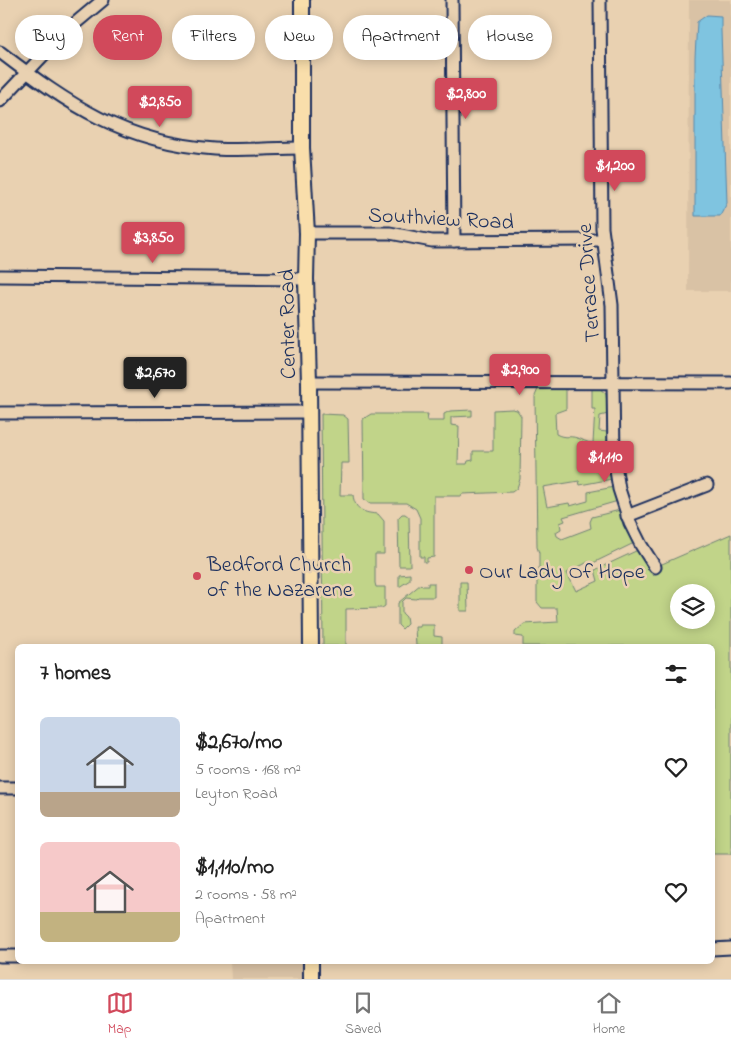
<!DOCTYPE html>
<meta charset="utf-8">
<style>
body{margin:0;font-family:"Indie Flower",sans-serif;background:#f6f6f6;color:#222;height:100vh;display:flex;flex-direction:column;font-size:19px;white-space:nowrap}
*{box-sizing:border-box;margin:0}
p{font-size:16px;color:#767676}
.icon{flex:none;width:28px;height:28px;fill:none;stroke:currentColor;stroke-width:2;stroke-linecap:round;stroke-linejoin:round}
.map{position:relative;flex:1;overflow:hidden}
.drawer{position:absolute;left:15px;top:644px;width:700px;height:320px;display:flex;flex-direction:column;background:#fff;border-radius:8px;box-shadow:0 2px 12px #0003}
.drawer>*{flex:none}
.guide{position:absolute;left:15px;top:15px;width:701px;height:45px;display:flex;gap:10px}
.buttons{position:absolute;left:670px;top:584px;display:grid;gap:10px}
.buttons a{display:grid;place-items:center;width:45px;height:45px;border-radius:50%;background:#fff;box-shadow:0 2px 12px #0003;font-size:25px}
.price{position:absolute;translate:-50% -42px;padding:0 11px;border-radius:5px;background:#d1495b;color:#fff;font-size:16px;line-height:32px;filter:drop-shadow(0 1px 2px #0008)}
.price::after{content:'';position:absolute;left:50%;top:30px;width:15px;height:11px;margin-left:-8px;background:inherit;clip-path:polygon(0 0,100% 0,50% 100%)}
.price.selected{background:#222;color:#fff}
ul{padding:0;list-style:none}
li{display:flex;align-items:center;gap:15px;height:125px;padding:0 25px}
li span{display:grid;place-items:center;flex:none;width:140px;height:100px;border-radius:8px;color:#555}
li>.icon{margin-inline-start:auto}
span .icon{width:60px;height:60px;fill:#fffc;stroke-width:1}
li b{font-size:21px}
h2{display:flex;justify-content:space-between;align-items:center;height:60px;padding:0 25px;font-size:21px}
.tag{padding:0 18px;border-radius:22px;background:#fff;box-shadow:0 2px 12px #0003;font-size:18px;line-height:45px}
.tag.selected{background:#d1495b;color:#fff}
.tabs{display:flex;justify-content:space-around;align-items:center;height:70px;border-top:1px solid #e0e0e0;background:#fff;font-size:14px;color:#767676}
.tabs a{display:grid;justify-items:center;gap:2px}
.tabs .selected{color:#d1495b}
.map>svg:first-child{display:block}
.built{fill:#d9c2a5}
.green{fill:#c1d489;stroke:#6e8274;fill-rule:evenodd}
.water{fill:#7fc4e0;stroke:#5788ac}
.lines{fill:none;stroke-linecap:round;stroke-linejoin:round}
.minor-casing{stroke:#1b2f5e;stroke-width:15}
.major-casing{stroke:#1b2f5e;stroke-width:18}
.minor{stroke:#e9d1b1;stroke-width:11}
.major{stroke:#f9deab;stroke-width:14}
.poi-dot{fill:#d1495b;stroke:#e9d1b1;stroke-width:2}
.labels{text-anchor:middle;stroke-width:5;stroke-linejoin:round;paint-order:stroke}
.street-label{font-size:22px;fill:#1b2f5e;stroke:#e9d1b1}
.poi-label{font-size:22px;fill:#1b2f5e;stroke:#e9d1b1;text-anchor:start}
</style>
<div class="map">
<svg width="731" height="979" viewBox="0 0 731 979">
<rect width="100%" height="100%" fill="#e9d1b1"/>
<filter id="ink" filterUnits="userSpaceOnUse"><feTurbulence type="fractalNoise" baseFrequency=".02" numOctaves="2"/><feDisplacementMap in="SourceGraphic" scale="10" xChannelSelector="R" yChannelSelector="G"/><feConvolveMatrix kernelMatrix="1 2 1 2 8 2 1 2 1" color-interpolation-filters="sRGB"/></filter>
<g filter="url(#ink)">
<g class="built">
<path d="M689,0H731V291H688Z"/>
<path d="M230,961H311V979H231Z"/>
</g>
<g class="green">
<path d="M599,388L606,394L608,414L600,416L599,431L607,432L608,452L612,479L580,485L579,481L543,487L547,507L569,503L570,506L588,501V492L614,487L618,501L563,517L565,521L560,523L561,529L556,532L557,536L562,539L591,528L590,522L592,517L620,510L634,543L591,564L588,562L567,573L576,591L598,581L595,570L638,550L654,576L655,567L731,534V854H713L712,646H523V637L515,636V632L524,624L558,622L557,608H542L537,602V578H539V553L537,547L535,396L538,389H566V409L555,413L556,434C565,439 569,435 577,438C583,439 586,443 593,443L595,409H592V389ZM679,592H706V620H679Z"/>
<path d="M512,409L517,410L521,416L520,479L517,488L512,492L462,494L461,496H434V557L427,558V562H424V557H420V518L416,509L406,503H370L364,499L363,419L371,414H428L427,421H444V414L450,411L472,410V416L451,417V425L459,426L458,464H467L468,461L473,460V451H493V410Z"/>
<path d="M321,414L343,415L348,419L349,463H341L340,495H353C355,511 365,513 378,514L384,521V554H375V583L376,587H385V606L382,608L346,609V646H323Z"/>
<path d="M402,514H405L409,517L410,566H399L398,518Z"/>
<path d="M410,574V580L399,587V575Z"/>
<path d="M460,582H467L468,611H460Z"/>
<path d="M428,583H434V597H418L416,599L406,598L402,602V613L406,617L407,624L402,629L398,625V603L421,584L422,586H428Z"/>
<path d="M420,625H434V636L442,637V646H416L415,627H420Z"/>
</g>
<path class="water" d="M707,15L721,16V31L727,203L720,216H695V57L697,22Z"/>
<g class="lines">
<defs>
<g id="minor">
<path d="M452,0L454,241"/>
<path d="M600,0L602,228L612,305L614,458L619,489L630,523L641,545L655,567"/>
<path d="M0,52C69,105 125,143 215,149C244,151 273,148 302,148"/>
<path d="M0,101L66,31L103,0"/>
<path d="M307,233H390L432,241L604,240"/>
<path d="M0,276L306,279"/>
<path d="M309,382L731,383"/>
<path d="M0,413L310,412"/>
<path d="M627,516L707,485"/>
<path d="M0,788H18"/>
<path d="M712,949L731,948"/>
<path d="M0,956H18"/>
</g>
<g id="major">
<path d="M302,0V148L307,233L306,279L309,382L311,646"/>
<path d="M311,961V979"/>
</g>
</defs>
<use href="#minor" class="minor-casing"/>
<use href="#major" class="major-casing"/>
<use href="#minor" class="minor"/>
<use href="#major" class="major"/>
</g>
</g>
<g class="poi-dot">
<circle cx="469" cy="570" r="5"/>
<circle cx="197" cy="576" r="5"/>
</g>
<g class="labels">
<g class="street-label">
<text transform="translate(441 217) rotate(3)" y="8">Southview Road</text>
<text transform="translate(587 283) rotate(-94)" y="8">Terrace Drive</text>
<text transform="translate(286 324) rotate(-91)" y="8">Center Road</text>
</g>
<g class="poi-label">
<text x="207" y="571">Bedford Church<tspan x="207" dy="25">of the Nazarene</tspan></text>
<text x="479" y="578">Our Lady Of Hope</text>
</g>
</g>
</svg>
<div class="buttons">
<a><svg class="icon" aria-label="layers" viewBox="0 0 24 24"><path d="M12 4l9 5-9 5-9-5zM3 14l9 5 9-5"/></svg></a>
</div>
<b class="price" style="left:466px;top:120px">$2,800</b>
<b class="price" style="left:160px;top:128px">$2,850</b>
<b class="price" style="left:615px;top:192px">$1,200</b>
<b class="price" style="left:153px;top:264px">$3,850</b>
<b class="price" style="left:520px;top:396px">$2,900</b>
<b class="price selected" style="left:155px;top:399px">$2,670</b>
<b class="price" style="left:605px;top:483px">$1,110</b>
<div class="guide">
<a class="tag">Buy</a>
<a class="tag selected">Rent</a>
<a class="tag">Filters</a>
<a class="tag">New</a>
<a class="tag">Apartment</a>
<a class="tag">House</a>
</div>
<section class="drawer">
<h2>7 homes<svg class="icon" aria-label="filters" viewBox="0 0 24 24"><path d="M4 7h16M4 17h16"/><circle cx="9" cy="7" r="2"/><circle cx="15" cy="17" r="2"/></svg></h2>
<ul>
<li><span style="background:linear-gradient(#c9d6e8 75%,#b9a48a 0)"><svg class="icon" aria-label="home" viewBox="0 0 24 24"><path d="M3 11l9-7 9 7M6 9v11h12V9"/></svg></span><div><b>$2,670/mo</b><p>5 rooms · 168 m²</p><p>Leyton Road</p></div><svg class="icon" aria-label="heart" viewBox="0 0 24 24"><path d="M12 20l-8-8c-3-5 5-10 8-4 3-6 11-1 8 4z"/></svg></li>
<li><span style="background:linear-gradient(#f6c9c9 70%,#c2b280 0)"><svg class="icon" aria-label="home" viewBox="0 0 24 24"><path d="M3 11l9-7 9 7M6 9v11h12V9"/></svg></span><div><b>$1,110/mo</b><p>2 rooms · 58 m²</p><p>Apartment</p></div><svg class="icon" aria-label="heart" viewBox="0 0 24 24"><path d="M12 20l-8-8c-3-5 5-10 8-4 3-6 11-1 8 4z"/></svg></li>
</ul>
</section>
</div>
<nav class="tabs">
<a class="selected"><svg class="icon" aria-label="map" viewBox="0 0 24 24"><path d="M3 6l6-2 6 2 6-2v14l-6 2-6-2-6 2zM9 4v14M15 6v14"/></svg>Map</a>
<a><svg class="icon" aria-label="saved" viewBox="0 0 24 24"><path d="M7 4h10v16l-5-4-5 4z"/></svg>Saved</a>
<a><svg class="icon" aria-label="home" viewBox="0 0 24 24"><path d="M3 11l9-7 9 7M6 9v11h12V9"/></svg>Home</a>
</nav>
